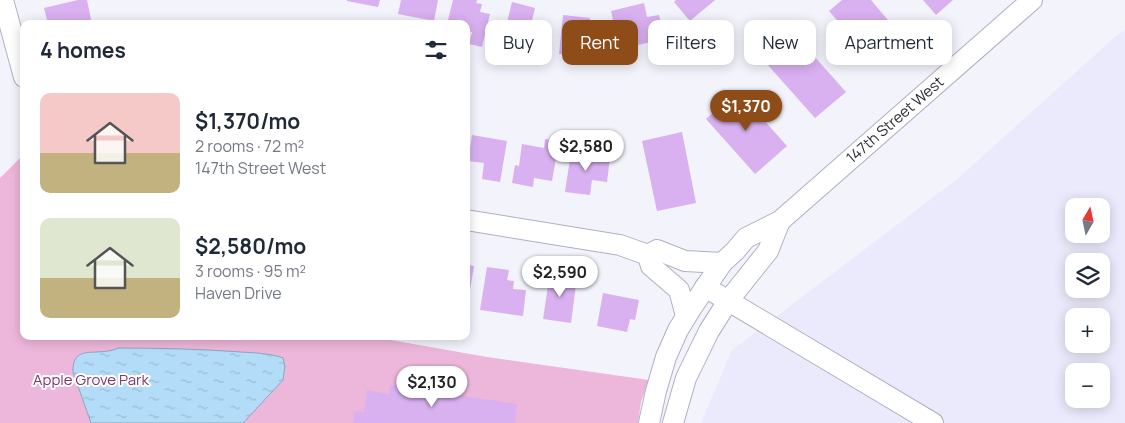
<!DOCTYPE html>
<meta charset="utf-8">
<style>
body{margin:0;font-family:Manrope,sans-serif;background:#f2f2f3;color:#1f2937;height:100vh;display:flex;flex-direction:column;font-size:19px;white-space:nowrap}
*{box-sizing:border-box;margin:0}
p{font-size:16px;color:#747a83}
.icon{flex:none;width:28px;height:28px;fill:none;stroke:currentColor;stroke-width:2;stroke-linecap:round;stroke-linejoin:round}
.map{position:relative;flex:1;overflow:hidden}
.details{position:absolute;left:20px;top:20px;width:450px;height:320px;display:flex;flex-direction:column;background:#fff;border-radius:10px;box-shadow:0 2px 12px #0003}
.details>*{flex:none}
.hud{position:absolute;left:485px;top:20px;width:475px;height:45px;display:flex;gap:10px}
.needle{width:32px;rotate:9deg}
.fabs{position:absolute;left:1065px;top:198px;display:grid;gap:10px}
.fabs a{display:grid;place-items:center;width:45px;height:45px;border-radius:10px;background:#fff;box-shadow:0 2px 12px #0003;font-size:25px}
.price{position:absolute;translate:-50% -42px;padding:0 11px;border-radius:18px;background:#fff;color:#222;font-size:16px;line-height:32px;filter:drop-shadow(0 1px 2px #0008)}
.price::after{content:'';position:absolute;left:50%;top:30px;width:15px;height:11px;margin-left:-8px;background:inherit;clip-path:polygon(0 0,100% 0,50% 100%)}
.price.on{background:#8e4c19;color:#fff}
ul{padding:0;list-style:none}
li{display:flex;align-items:center;gap:15px;height:125px;padding:0 20px}
li span{display:grid;place-items:center;flex:none;width:140px;height:100px;border-radius:10px;color:#555}
li>.icon{margin-inline-start:auto}
span .icon{width:60px;height:60px;fill:#fffc;stroke-width:1}
li b{font-size:21px}
h2{display:flex;justify-content:space-between;align-items:center;height:60px;padding:0 20px;font-size:21px}
.pill{padding:0 18px;border-radius:10px;background:#fff;box-shadow:0 2px 12px #0003;font-size:18px;line-height:45px}
.pill.on{background:#8e4c19;color:#fff}
.map>svg:first-child{display:block}
.built{fill:#ebeafc;fill-rule:evenodd}
.park{fill:#edb7db}
.water{fill:url(#water-ripples);stroke:#8aa7bc}
.building{fill:#d9b0f0}
.lines{fill:none;stroke-linecap:round;stroke-linejoin:round}
.minor-casing{stroke:#b0afc5;stroke-width:22}
.minor{stroke:#fff;stroke-width:20}
.labels{text-anchor:middle;stroke-width:4;stroke-linejoin:round;paint-order:stroke}
.street-label{font-size:15px;fill:#2b2b34;stroke:#fff}
.park-label{font-size:15px;fill:#82356e;stroke:#fff}
</style>
<div class="map">
<svg width="1125" height="423" viewBox="0 0 1125 423">
<defs>
<pattern id="water-ripples" width="26" height="14" patternUnits="userSpaceOnUse" patternTransform="scale(1.25)"><rect width="26" height="14" fill="#b2dcf7"/><path d="M2 4q2-2 4 0t4 0M15 11q2-2 4 0t4 0" fill="none" stroke="#99bdd4"/></pattern>
</defs>
<rect width="100%" height="100%" fill="#f3f3fc"/>
<path class="built" d="M1125,30V423H701L732,350L956,180L1115,37ZM1074,206H1101V234H1074ZM1074,261H1101V289H1074ZM1074,316H1101V344H1074ZM1074,371H1101V399H1074Z"/>
<path class="park" d="M24,154V336H368L487,357L649,380L641,402L638,423H0V178Z"/>
<path class="water" d="M119,348C160,348 200,349 241,352C255,353 270,353 283,358L285,366L283,380L243,423H91L73,372C72,347 91,354 107,351C111,351 115,349 119,348Z"/>
<g class="building">
<path d="M78,0H87L92,24H48L44,8Z"/>
<path d="M347,0H380L378,7L347,1Z"/>
<path d="M401,0H438L434,21L398,14Z"/>
<path d="M453,0H477L476,3L482,4L480,12L490,14L482,47L469,44L472,32L466,31V24H447Z"/>
<path d="M676,0H715L690,21L674,2Z"/>
<path d="M842,0H871L904,39L874,64L829,11Z"/>
<path d="M923,0H953L936,15Z"/>
<path d="M512,2L535,8L531,25L544,28L536,61L515,56L518,47L502,43Z"/>
<path d="M644,3L647,17L659,15L665,39L633,46L631,36L617,39L611,11Z"/>
<path d="M563,15L590,18L589,32L601,33L598,64L581,62L582,56L559,54Z"/>
<path d="M797,37L846,92L815,118L767,64Z"/>
<path d="M738,91L787,146L755,174L706,119Z"/>
<path d="M682,132L696,203L657,211L642,141Z"/>
<path d="M472,135L507,141L500,182L482,179L484,163L468,161Z"/>
<path d="M545,139L559,141L552,181L534,178L533,187L512,183L515,165L519,166L522,144L544,148Z"/>
<path d="M571,152L610,158L607,182L592,180L590,195L565,192Z"/>
<path d="M466,264L474,266L467,308L466,307Z"/>
<path d="M487,267L509,270L507,280L514,281L513,289L526,290L523,316L480,310Z"/>
<path d="M550,273L577,277L571,323L543,319Z"/>
<path d="M603,293L639,300L635,320L630,319L627,332L597,326Z"/>
<path d="M390,385L517,404L515,423H353L355,411L364,412L367,390L389,394Z"/>
</g>
<g class="lines">
<defs>
<g id="minor">
<path d="M3,0L24,77"/>
<path d="M466,220L620,245L648,255L657,250L685,261L722,263"/>
<path d="M648,255L651,266L679,290L686,316"/>
<path d="M705,287L933,423"/>
<path d="M649,423L656,391L666,357L678,330L692,307L722,263L735,251L746,238L780,221L1032,0"/>
<path d="M673,423L686,378L709,331L728,301L768,251L780,221"/>
</g>
</defs>
<use href="#minor" class="minor-casing"/>
<use href="#minor" class="minor"/>
</g>
<g class="labels">
<g class="street-label">
<text transform="translate(895 120) rotate(-41)" y="5">147th Street West</text>
</g>
<g class="park-label">
<text x="91" y="385">Apple Grove Park</text>
</g>
</g>
</svg>
<div class="fabs">
<a><svg class="needle" viewBox="-14 -14 28 28"><path d="M0-13l5 13h-10z" fill="#e53935"/><path d="M0 13l5-13h-10z" fill="#747a83"/></svg></a>
<a><svg class="icon" aria-label="layers" viewBox="0 0 24 24"><path d="M12 4l9 5-9 5-9-5zM3 14l9 5 9-5"/></svg></a>
<a>+</a>
<a>−</a>
</div>
<b class="price on" style="left:746px;top:132px">$1,370</b>
<b class="price" style="left:586px;top:172px">$2,580</b>
<b class="price" style="left:560px;top:298px">$2,590</b>
<b class="price" style="left:432px;top:408px">$2,130</b>
<div class="hud">
<a class="pill">Buy</a>
<a class="pill on">Rent</a>
<a class="pill">Filters</a>
<a class="pill">New</a>
<a class="pill">Apartment</a>
</div>
<section class="details">
<h2>4 homes<svg class="icon" aria-label="filters" viewBox="0 0 24 24"><path d="M4 7h16M4 17h16"/><circle cx="9" cy="7" r="2"/><circle cx="15" cy="17" r="2"/></svg></h2>
<ul>
<li><span style="background:linear-gradient(#f6c9c9 60%,#c2b280 0)"><svg class="icon" aria-label="home" viewBox="0 0 24 24"><path d="M3 11l9-7 9 7M6 9v11h12V9"/></svg></span><div><b>$1,370/mo</b><p>2 rooms · 72 m²</p><p>147th Street West</p></div></li>
<li><span style="background:linear-gradient(#dfe7d0 60%,#c2b280 0)"><svg class="icon" aria-label="home" viewBox="0 0 24 24"><path d="M3 11l9-7 9 7M6 9v11h12V9"/></svg></span><div><b>$2,580/mo</b><p>3 rooms · 95 m²</p><p>Haven Drive</p></div></li>
</ul>
</section>
</div>
